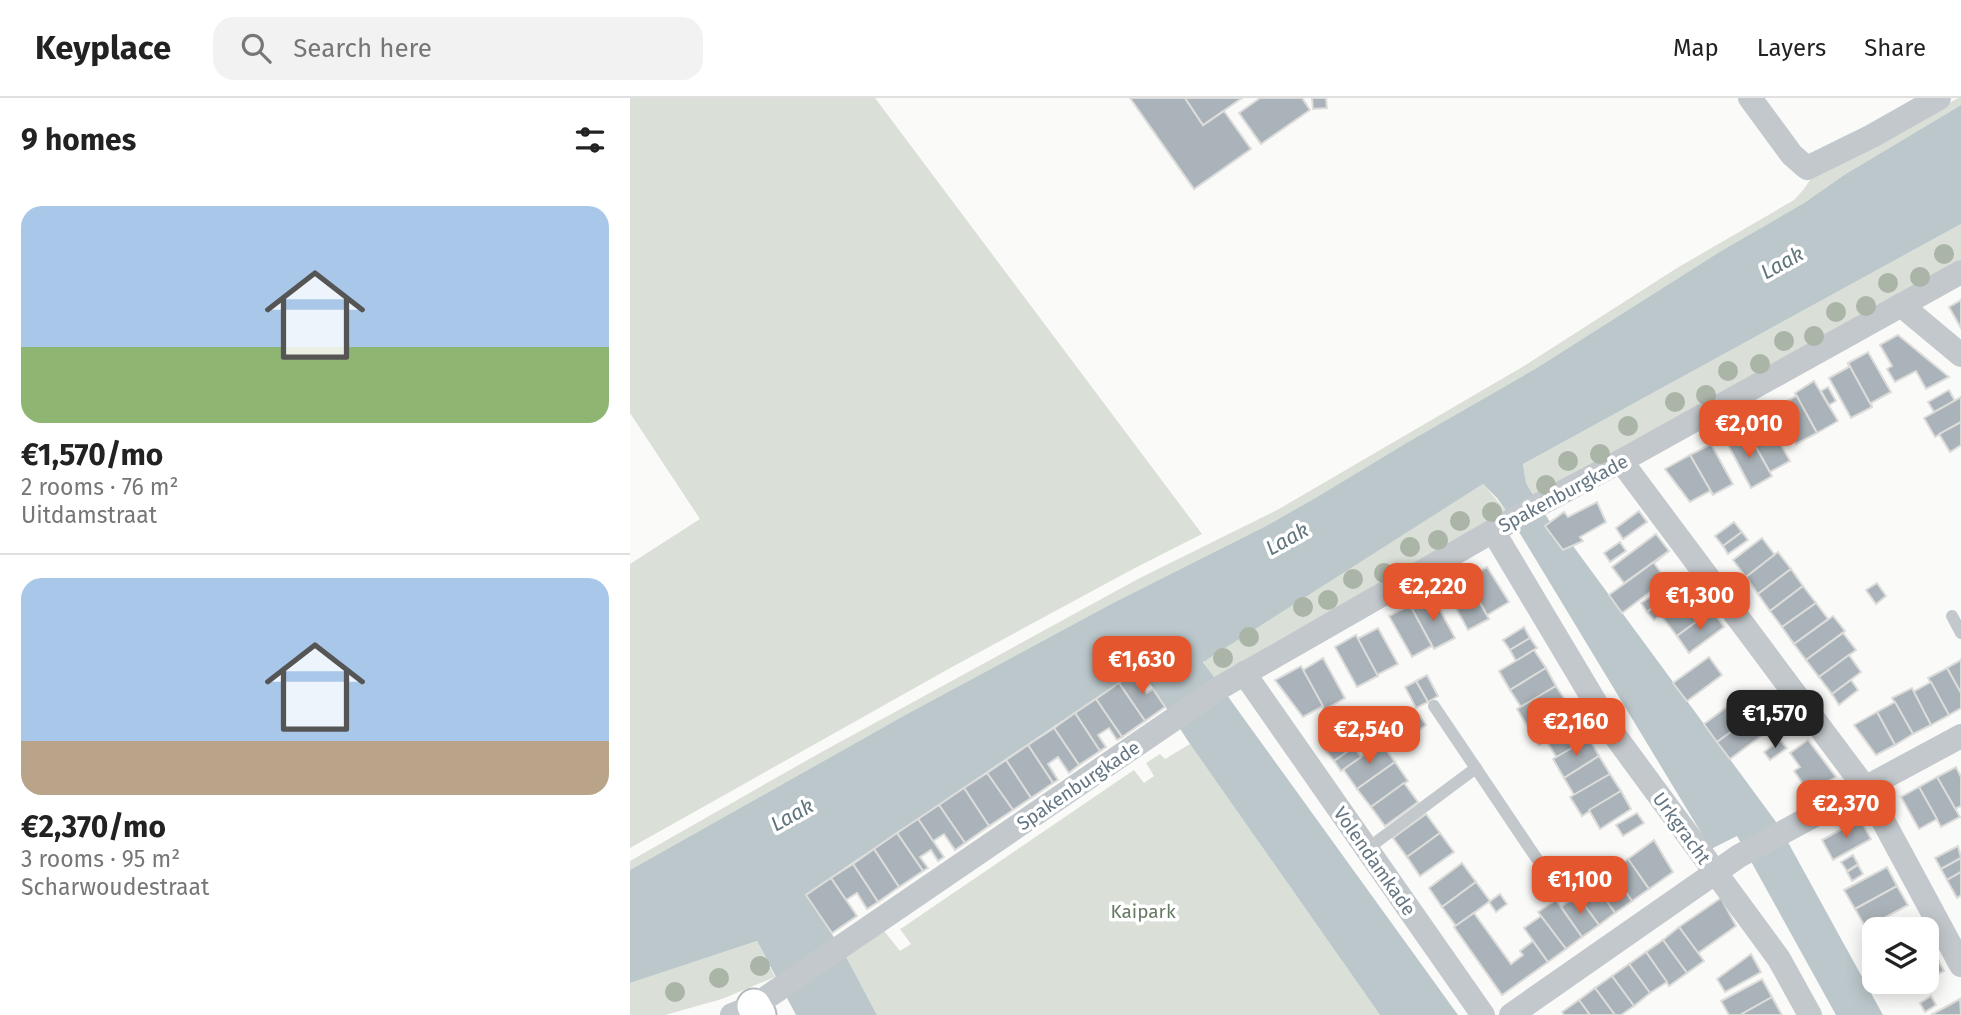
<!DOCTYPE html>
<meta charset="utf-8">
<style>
body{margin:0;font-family:"Fira Sans",sans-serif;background:#f2f2f2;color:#222;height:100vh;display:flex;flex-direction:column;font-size:26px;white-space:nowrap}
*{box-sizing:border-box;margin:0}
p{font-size:23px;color:#767676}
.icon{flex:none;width:38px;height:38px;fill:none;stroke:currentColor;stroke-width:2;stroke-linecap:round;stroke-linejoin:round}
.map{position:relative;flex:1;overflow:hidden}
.side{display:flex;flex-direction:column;background:#fff;width:630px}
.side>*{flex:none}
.tools{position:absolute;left:1232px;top:819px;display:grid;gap:14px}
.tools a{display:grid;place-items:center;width:77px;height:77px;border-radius:14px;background:#fff;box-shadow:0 4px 18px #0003;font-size:35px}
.price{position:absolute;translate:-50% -60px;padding:0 16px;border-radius:14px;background:#e4572e;color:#fff;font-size:23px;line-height:46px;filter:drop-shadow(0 2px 4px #0008)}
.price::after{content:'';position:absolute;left:50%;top:42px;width:21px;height:16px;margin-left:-10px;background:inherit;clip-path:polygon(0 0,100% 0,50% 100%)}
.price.selected{background:#222;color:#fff}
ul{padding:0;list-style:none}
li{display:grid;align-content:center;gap:14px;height:371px;padding:0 21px}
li+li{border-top:2px solid #e0e0e0}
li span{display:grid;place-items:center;height:217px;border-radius:21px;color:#555}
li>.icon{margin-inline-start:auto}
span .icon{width:126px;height:126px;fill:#fffc;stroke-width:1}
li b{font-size:30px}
h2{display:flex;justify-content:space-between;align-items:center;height:84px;padding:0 21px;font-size:30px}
header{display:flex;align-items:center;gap:42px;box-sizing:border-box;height:98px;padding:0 35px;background:#fff;border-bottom:2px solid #e0e0e0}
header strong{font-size:33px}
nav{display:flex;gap:38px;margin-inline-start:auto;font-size:24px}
.search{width:490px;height:63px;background:#f2f2f2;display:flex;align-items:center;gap:18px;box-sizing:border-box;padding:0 24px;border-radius:21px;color:#767676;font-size:26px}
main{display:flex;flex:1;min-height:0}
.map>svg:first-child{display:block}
.green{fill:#dadfd7}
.water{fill:#bbc7cb}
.building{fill:#aab3b9;stroke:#dcdcda;stroke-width:2}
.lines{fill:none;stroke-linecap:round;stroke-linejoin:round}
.secondary-casing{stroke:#b3babf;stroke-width:37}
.lane{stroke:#c3c8cc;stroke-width:12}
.street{stroke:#c3c8cc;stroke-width:24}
.secondary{stroke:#fff;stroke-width:33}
.tree{fill:#aab4a7}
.labels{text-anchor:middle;stroke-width:7;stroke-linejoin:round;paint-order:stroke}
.street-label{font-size:19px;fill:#657683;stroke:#fff}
.park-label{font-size:19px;fill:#687a64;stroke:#fff}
.water-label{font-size:21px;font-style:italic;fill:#60757c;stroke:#fff}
</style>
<header>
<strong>Keyplace</strong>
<div class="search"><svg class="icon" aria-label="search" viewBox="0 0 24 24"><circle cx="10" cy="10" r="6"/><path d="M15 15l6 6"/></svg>Search here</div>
<nav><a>Map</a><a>Layers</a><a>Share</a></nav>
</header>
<main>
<section class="side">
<h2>9 homes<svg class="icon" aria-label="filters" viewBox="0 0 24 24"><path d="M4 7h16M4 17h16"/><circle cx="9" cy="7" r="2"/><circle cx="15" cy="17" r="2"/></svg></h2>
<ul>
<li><span style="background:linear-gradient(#a9c7e8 65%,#8fb573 0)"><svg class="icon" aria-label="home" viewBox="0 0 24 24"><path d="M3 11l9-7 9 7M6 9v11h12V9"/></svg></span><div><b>€1,570/mo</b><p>2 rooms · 76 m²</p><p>Uitdamstraat</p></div></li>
<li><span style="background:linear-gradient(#a9c7e8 75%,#b9a48a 0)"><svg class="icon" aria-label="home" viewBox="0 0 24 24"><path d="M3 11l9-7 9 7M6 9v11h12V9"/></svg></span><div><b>€2,370/mo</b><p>3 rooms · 95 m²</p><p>Scharwoudestraat</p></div></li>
</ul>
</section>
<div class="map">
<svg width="1331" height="917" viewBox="0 0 1331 917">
<rect width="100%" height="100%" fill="#fafaf8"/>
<g class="green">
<path d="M0,0H245L572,436L503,471L322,569L0,750V466L70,421L0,315Z"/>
<path d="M1328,0H1331V7L1214,77L1174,105L1091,153L905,271L778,344L687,399L636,428L483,505L277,616L0,772V763L188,656L508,481L649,411L894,268L1047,170L1164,102L1174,91L1182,79L1247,47Z"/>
<path d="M1331,126V163L905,399L896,385L893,366Z"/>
<path d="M853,386L877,414L643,545L585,582L573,563Z"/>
<path d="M560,646L750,917H247L214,855L251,829L270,853L281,846L270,831L272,830L504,672L514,685L524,678L516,665L530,656L535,661Z"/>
<path d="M127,843L145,879L92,901L35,917H0V885Z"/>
</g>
<path class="water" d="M1331,7V126L893,366L896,385L920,424L915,428L931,449L943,448L1149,728L1253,917H1206L1107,738L1081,751L877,414L867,400L853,386L573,564L828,917H750L560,646L510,570L176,796L214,855L247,917H166L127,843L0,885V772L277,616L483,505L636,428L687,399L778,344L905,271L1091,153L1174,105L1214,77Z"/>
<g class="building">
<path d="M500,0H555L573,27L594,13L621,51L564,91Z"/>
<path d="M555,0H612L573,27Z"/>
<path d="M630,0H672L680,12L631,46L609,15Z"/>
<path d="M682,0H696L697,10L683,11Z"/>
<path d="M1331,202V230L1319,209Z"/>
<path d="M1268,237L1319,279L1296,291L1286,273L1265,284L1257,271L1262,268L1250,247Z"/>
<path d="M1238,254L1261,294L1241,305L1242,309L1218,265Z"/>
<path d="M1218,265L1242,309L1221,320L1199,280L1219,269Z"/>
<path d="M1184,283L1208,323L1187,335L1165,295Z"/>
<path d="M1198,289L1206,303L1199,307L1191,293Z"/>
<path d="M1319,292L1325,303L1304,314L1298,304Z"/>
<path d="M1165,295L1187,335L1166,346L1146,309L1166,298Z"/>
<path d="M1331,299V324L1305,339L1294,320Z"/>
<path d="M1138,323L1160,363L1140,374L1117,333Z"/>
<path d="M1331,324V347L1320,354L1309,336Z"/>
<path d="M1117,333L1142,378L1121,390L1097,345Z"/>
<path d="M1081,346L1103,386L1083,397L1060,357Z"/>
<path d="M1060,357L1083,397L1080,393L1060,404L1035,371Z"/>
<path d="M967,404L976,424L950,439L953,443L933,452L915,428L934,414L938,419Z"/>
<path d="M1009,413L1017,424L993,441L986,430Z"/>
<path d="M1104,424L1112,434L1093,448L1085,438Z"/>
<path d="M1112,434L1118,442L1098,456L1093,448Z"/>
<path d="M1026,436L1039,453L994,485L982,469Z"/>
<path d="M1132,440L1145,457L1116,479L1103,462Z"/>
<path d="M990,444L996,453L980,464L974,455Z"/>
<path d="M1039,453L1024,465L1036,482L992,515L979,497Z"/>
<path d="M1148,454L1161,471L1128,496L1116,479Z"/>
<path d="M857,469L879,504L857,517L836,480Z"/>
<path d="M1161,471L1173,488L1140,513L1128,496Z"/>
<path d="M836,480L859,521L838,532L816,492Z"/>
<path d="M1247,485L1256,498L1246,506L1236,492Z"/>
<path d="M1173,488L1186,505L1152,529L1140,513Z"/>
<path d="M1069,494L1082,512L1047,538L1033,520Z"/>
<path d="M1026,495L1032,503L1017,514L1011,505Z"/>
<path d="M1040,498L1046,506L1024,522L1017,514Z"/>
<path d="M803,499L825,540L804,551L782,511Z"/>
<path d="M1186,505L1198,521L1164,546L1152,529Z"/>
<path d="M780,507L802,548L782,559L759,518Z"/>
<path d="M1082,512L1094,529L1059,555L1047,538Z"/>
<path d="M1203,518L1215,533L1176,562L1164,546Z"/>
<path d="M894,529L900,540L880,552L873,542Z"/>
<path d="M748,530L768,566L747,577L727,541Z"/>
<path d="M1213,535L1226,552L1189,579L1176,562Z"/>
<path d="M726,537L748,578L727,589L705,549Z"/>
<path d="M900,540L907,550L886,563L880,552Z"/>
<path d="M904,552L916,570L880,592L869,573Z"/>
<path d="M1219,557L1231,574L1202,596L1189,579Z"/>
<path d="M1079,559L1092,577L1057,603L1043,585Z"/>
<path d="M693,560L715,600L694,612L673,572Z"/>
<path d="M1331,562V595L1317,570Z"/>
<path d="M671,568L693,608L673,619L645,582Z"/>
<path d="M916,570L926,588L891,609L880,592Z"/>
<path d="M1317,570L1331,595V610L1319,617L1298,580Z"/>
<path d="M509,572L519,586L514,590L517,595L523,591L535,609L515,623L489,585Z"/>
<path d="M797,577L808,598L798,604L786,583Z"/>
<path d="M1221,582L1228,592L1209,607L1202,596Z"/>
<path d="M786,583L798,604L786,610L775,589Z"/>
<path d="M1301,584L1319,617L1301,627L1283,594Z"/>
<path d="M489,585L515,623L492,639L466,601Z"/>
<path d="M926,588L937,605L898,629L887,611Z"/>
<path d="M1282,590L1301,627L1283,636L1262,600Z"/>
<path d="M1109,600L1123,618L1087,644L1074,626Z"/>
<path d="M466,601L492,639L487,642L479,630L468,637L476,649L470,653L445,615Z"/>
<path d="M1265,604L1283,636L1265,647L1247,614Z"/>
<path d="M937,605L948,623L909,647L898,629Z"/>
<path d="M1247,614L1265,647L1246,657L1224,627Z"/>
<path d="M445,615L470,653L449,667L424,630Z"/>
<path d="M789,617L796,627L778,640L771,630Z"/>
<path d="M1123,618L1135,635L1100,661L1087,644Z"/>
<path d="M948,623L959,640L927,660L916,642Z"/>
<path d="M424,630L449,667L439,675L428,659L418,666L428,682L423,685L398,647Z"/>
<path d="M710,630L717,640L697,654L690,644Z"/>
<path d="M717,640L724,649L704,663L697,654Z"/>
<path d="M959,640L969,658L934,680L923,661Z"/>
<path d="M1150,642L1157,650L1140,662L1134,654Z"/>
<path d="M1178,642L1206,679L1179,694L1164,673L1170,669L1160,655Z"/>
<path d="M751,645L765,664L727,691L713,671Z"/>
<path d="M398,647L423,685L401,700L376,662Z"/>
<path d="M724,649L731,659L711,673L704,663Z"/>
<path d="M969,658L980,676L944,697L934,680Z"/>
<path d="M376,662L401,700L383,712L357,675Z"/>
<path d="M765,664L778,683L741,709L727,691Z"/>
<path d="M1326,669L1331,679V708L1325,711L1307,679Z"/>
<path d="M357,675L383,712L359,728L334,690Z"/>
<path d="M980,676L991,693L952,718L940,699Z"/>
<path d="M1307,679L1330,719L1311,729L1289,689Z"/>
<path d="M774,685L788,704L755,728L741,709Z"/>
<path d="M1289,689L1307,721L1289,731L1271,699Z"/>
<path d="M334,690L359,728L335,745L309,707Z"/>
<path d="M991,693L1001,711L970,731L959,712Z"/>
<path d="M309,707L335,745L325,752L314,736L303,743L288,721Z"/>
<path d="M1007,715L1014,725L993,738L986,727Z"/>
<path d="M796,716L810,735L777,759L763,740Z"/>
<path d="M288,721L314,759L308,763L301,752L290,759L298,770L293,773L267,735Z"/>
<path d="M1230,721L1241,741L1203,762L1192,742Z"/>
<path d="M267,735L293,773L269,789L244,751Z"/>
<path d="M810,735L824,754L790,778L777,759Z"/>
<path d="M1024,742L1043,774L1019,791L998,761Z"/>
<path d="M1328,748L1331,760L1311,771L1305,760Z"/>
<path d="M244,751L269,789L248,804L223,766Z"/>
<path d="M1223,757L1228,766L1217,773L1211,764Z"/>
<path d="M1331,760V774L1317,782L1311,771Z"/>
<path d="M998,761L1019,791L1002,803L981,773Z"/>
<path d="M832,765L846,784L812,809L799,790Z"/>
<path d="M223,766L248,804L237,811L227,795L216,802L201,780Z"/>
<path d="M1228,767L1233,776L1222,783L1217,774Z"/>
<path d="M1257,769L1267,788L1225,811L1214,792Z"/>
<path d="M981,773L1002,803L985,815L964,785Z"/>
<path d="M1331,774V797L1327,800L1317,782Z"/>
<path d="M201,780L227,818L202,835L176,797Z"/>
<path d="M846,784L860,803L826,828L812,809Z"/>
<path d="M964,785L985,815L969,827L947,797Z"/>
<path d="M1267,788L1278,807L1236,830L1225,811Z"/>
<path d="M870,796L877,806L866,814L859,804Z"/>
<path d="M947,797L969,827L952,839L931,809Z"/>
<path d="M1091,800L1106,828L1068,855L1049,829Z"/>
<path d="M926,802L952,839L936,851L908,814Z"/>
<path d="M844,815L881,866L893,857L890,853L903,843L918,864L872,897L824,829Z"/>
<path d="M911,818L936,851L918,864L894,830Z"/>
<path d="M1049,829L1074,863L1057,875L1033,842Z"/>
<path d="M1033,842L1057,875L1039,888L1016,854Z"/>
<path d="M1016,854L1037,884L1020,895L999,866Z"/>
<path d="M1304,854L1314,873L1297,882V858Z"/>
<path d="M1121,856L1131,874L1095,894L1087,881Z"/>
<path d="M999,866L1020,895L1004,908L982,878Z"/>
<path d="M982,878L1004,908L991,917H985L965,890Z"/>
<path d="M1132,881L1142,899L1110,917H1099L1091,903Z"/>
<path d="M965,890L985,917H960L949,902Z"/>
<path d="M1301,898L1306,907L1295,914L1290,905Z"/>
<path d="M1142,899L1152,917H1110Z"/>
<path d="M1330,901L1331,917H1301Z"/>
<path d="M949,902L960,917H934L932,914Z"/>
</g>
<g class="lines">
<defs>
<path id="secondary" d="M124,908L129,917"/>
</defs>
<use href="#secondary" class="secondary-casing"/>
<g class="lane">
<path d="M1322,518L1331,535"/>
<path d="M804,608L907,761"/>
<path d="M737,751L846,670"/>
</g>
<g class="street">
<path d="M1120,0L1162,57L1177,70L1242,38L1309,0"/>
<path d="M1271,207L1331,257"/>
<path d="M991,363L1236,691L1331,867"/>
<path d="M863,433L986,639L1149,861L1180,917"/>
<path d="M614,575L853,917"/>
<path d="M102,917L124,908L591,589L912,405L991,363L1331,174"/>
<path d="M881,917L1109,758L1331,638"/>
</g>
<use href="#secondary" class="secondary"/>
</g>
<g class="tree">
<circle cx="1314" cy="156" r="10"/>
<circle cx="1290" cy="179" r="10"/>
<circle cx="1258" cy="185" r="10"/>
<circle cx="1236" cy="208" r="10"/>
<circle cx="1206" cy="214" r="10"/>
<circle cx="1184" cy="238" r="10"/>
<circle cx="1154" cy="243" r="10"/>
<circle cx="1130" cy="266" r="10"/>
<circle cx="1098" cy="273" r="10"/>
<circle cx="1076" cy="297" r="10"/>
<circle cx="1045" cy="304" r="10"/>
<circle cx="998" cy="328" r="10"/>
<circle cx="970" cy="356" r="10"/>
<circle cx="938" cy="363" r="10"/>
<circle cx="916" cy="387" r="10"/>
<circle cx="862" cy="414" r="10"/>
<circle cx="830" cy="423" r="10"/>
<circle cx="808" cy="442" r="10"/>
<circle cx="780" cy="449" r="10"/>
<circle cx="754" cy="475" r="10"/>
<circle cx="723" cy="481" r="10"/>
<circle cx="698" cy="502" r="10"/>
<circle cx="673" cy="509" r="10"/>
<circle cx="619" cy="539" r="10"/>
<circle cx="593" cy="560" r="10"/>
<circle cx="130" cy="868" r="10"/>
<circle cx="89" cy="880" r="10"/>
<circle cx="45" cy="894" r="10"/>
</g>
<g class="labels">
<g class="street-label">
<text transform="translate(933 395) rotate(-28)" y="7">Spakenburgkade</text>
<text transform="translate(448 687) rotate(-34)" y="7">Spakenburgkade</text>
<text transform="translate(1052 730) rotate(54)" y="7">Urkgracht</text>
<text transform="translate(745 763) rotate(55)" y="7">Volendamkade</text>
</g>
<g class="park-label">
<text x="513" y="820">Kaipark</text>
</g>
<g class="water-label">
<text transform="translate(1152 165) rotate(-29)" y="7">Laak</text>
<text transform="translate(657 441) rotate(-29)" y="7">Laak</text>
<text transform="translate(162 717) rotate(-29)" y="7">Laak</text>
</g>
</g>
</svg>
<div class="tools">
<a><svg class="icon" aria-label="layers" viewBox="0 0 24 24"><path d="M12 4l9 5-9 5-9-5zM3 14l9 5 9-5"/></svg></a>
</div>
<b class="price" style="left:1119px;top:362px">€2,010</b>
<b class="price" style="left:803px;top:525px">€2,220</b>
<b class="price" style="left:1070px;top:534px">€1,300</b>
<b class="price" style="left:512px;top:598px">€1,630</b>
<b class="price selected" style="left:1145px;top:652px">€1,570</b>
<b class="price" style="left:946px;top:660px">€2,160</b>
<b class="price" style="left:739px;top:668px">€2,540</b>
<b class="price" style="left:1216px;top:742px">€2,370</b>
<b class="price" style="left:950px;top:818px">€1,100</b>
</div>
</main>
